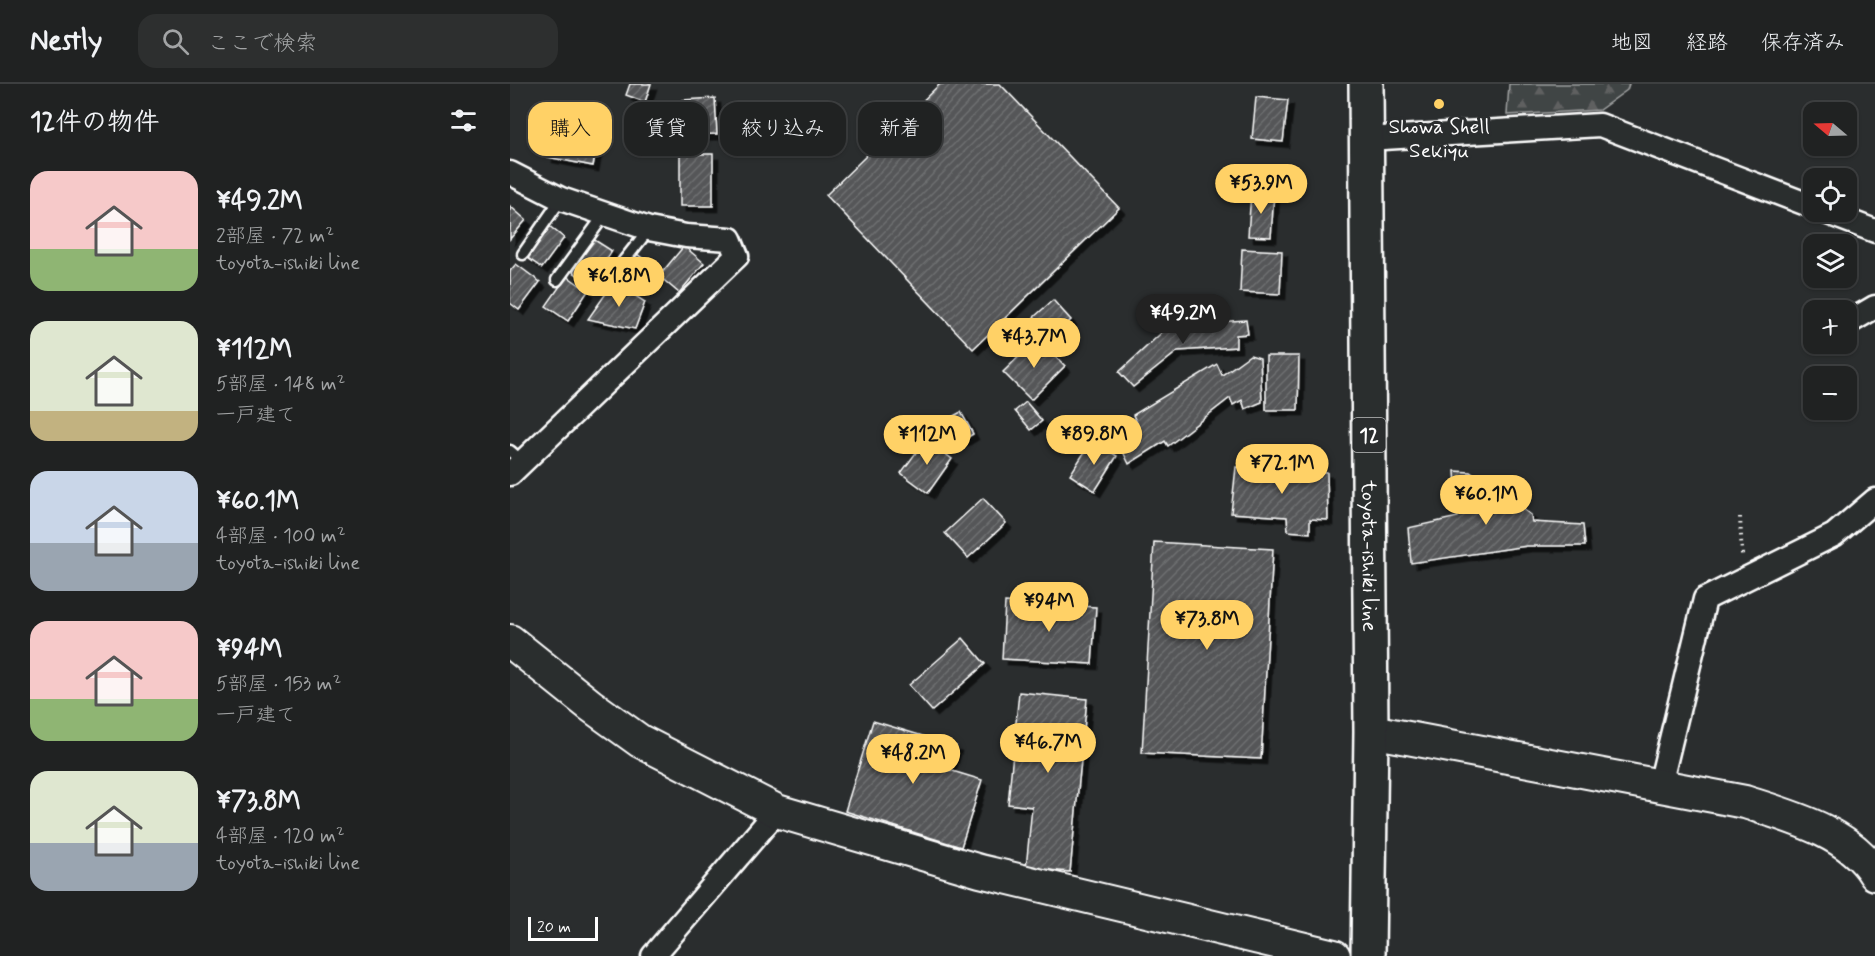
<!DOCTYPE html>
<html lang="ja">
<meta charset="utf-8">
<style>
body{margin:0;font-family:Mynerve,"Klee One",sans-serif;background:#2d2f2f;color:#f1f3f6;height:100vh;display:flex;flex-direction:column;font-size:22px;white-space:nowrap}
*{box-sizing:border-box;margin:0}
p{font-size:20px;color:#a2a4a5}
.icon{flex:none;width:33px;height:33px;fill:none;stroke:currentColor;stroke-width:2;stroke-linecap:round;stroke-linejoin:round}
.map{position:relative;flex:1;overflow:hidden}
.sheet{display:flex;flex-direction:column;background:#202222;width:510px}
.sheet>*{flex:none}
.guide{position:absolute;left:18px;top:18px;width:570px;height:54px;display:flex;gap:12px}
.needle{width:39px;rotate:289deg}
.tools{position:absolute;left:1293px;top:18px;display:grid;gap:12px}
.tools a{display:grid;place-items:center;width:54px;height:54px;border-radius:12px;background:#202222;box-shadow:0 2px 4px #0004,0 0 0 2px #3d3f40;font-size:30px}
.scale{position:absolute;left:18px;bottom:15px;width:70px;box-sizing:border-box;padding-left:6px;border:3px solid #fff;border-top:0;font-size:16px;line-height:21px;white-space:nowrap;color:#fff;-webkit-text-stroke:4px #2a2d2e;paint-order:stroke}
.price{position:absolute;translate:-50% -51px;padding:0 14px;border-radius:21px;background:#ffd166;color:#111;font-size:20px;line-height:39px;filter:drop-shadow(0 2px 3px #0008)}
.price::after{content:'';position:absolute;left:50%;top:36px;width:18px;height:14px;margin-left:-9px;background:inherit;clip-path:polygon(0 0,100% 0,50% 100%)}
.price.current{background:#222;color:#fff}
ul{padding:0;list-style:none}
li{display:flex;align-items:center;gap:18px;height:150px;padding:0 30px}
li span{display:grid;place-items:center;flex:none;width:168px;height:120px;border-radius:18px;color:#555}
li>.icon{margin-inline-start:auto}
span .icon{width:72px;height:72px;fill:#fffc;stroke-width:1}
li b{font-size:26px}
h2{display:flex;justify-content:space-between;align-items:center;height:72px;padding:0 30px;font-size:26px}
.tag{padding:0 21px;border-radius:18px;background:#202222;box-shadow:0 2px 4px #0004,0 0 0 2px #3d3f40;font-size:21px;line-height:54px}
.tag.current{background:#ffd166;color:#111}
header{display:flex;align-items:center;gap:36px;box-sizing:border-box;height:84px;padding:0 30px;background:#202222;border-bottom:2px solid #3d3f40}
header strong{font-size:28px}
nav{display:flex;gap:33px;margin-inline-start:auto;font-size:21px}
.search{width:420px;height:54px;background:#2d2f2f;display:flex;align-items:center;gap:15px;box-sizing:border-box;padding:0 21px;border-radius:18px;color:#a2a4a5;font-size:22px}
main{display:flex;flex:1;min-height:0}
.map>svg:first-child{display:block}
.forest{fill:url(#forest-firs);stroke:#a0a2a2;stroke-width:1.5}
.building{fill:url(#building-hatch);stroke:#fff;stroke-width:1.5;filter:url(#shadow)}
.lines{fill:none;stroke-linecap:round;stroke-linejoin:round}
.lane-casing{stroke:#fff;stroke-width:15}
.street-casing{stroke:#fff;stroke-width:27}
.secondary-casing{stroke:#fff;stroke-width:36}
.primary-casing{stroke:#fff;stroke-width:38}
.path{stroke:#fff;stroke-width:4;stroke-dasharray:1.5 4.5;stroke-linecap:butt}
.lane{stroke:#2a2d2e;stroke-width:10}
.street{stroke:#2a2d2e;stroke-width:22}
.secondary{stroke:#2a2d2e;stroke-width:32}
.primary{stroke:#2a2d2e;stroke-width:33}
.poi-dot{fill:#ffd166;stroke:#2a2d2e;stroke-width:2}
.labels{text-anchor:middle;stroke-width:6;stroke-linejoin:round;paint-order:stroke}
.shield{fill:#2a2d2e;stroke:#bfc0c0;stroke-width:1.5}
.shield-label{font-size:20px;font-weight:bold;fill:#fff}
.poi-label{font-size:21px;fill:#fff;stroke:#2a2d2e}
.street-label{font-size:21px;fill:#fff;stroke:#2a2d2e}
</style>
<header>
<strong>Nestly</strong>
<div class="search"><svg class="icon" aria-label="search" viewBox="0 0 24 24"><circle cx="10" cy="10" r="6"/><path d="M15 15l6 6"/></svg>ここで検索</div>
<nav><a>地図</a><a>経路</a><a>保存済み</a></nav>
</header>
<main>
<section class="sheet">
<h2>12件の物件<svg class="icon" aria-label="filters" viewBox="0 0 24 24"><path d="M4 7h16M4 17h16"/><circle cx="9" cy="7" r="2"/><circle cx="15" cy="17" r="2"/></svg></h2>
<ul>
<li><span style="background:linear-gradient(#f6c9c9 65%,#8fb573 0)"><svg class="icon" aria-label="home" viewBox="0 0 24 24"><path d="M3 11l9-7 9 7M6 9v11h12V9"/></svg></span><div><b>¥49.2M</b><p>2部屋 · 72 m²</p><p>toyota-ishiki line</p></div></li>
<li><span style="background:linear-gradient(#dfe7d0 75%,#c2b280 0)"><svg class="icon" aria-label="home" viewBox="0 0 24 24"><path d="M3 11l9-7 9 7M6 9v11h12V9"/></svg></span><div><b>¥112M</b><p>5部屋 · 148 m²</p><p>一戸建て</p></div></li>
<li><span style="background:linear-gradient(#c9d6e8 60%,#9aa5b1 0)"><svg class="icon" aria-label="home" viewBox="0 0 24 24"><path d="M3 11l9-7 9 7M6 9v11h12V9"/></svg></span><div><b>¥60.1M</b><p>4部屋 · 100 m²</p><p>toyota-ishiki line</p></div></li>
<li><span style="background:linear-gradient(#f6c9c9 65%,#8fb573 0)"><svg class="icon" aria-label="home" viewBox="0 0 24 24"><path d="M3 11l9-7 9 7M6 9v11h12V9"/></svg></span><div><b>¥94M</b><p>5部屋 · 153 m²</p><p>一戸建て</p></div></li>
<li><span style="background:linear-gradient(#dfe7d0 60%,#9aa5b1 0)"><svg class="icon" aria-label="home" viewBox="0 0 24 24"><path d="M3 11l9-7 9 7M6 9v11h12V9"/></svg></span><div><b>¥73.8M</b><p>4部屋 · 120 m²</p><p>toyota-ishiki line</p></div></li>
</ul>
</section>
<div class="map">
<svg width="1365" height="872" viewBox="0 0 1365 872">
<defs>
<pattern id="forest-firs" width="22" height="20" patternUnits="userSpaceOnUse" patternTransform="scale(1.5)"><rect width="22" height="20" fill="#414445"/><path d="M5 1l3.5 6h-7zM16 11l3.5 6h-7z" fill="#5e6061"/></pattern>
<pattern id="building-hatch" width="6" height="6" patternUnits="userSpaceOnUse" patternTransform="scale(1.5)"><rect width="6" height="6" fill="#555758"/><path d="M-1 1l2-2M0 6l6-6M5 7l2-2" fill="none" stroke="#6e7071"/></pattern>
<filter id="shadow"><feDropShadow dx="5.5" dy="5.5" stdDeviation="0" flood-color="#0009"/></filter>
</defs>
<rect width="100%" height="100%" fill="#2a2d2e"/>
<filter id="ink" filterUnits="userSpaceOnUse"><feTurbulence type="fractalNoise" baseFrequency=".0167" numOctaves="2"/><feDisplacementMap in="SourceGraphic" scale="12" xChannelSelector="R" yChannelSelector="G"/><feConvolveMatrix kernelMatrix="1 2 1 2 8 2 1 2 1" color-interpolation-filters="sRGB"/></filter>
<g filter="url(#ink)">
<path class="forest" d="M999,0H1119L1117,6L1089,26L997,31Z"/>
<g class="building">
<path d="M120,0H141L135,18L116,11Z"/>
<path d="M430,0H490L609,124L463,265L316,111Z"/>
<path d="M746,13L778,16L773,58L742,55Z"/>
<path d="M205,14L207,50L175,51L173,16Z"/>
<path d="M47,21L93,30L83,82L37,73Z"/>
<rect x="170" y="70" width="33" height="52"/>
<path d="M741,108L764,109L761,153L738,152Z"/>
<path d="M0,122L16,136L0,155Z"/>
<path d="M38,141L54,154L32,184L15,172Z"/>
<path d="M83,155L102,167L81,200L63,188Z"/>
<path d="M174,162L194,179L169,209L149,192Z"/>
<path d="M732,165L772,167L770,210L730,208Z"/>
<path d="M127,170L147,185L131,207L111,192Z"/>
<path d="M6,180L30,198L9,226L0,219V187Z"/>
<path d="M57,192L78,207L58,237L36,222Z"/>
<path d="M104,198L135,218L125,245L78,235Z"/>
<path d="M543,216L561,236L543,253L524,233Z"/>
<path d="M736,236L738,250L726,251V263L668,267L623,303L609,288L660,241Z"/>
<path d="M528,254L555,282L521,316L493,288Z"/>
<path d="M740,271L750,274L752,318L735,325L732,316L723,321L720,314L658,362L655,357L619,380L606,353L627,339L623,331L707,280L712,291Z"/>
<path d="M756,272H789L788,326H756Z"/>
<path d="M516,318L532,337L521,346L505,327Z"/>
<path d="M451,328L463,350L445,361L432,338Z"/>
<path d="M416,355L442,375L418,409L391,389Z"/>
<path d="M582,356L607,372L585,407L560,391Z"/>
<path d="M726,383L817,388L818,436L800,435V449L778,447L777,433L721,429Z"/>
<path d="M945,387L960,388L1021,431L1022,438L1073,441L1075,462H1017L901,479L898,444L948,433Z"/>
<path d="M473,414L496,439L458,474L435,449Z"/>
<path d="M644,458L763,465L751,675L632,669Z"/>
<path d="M495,518L586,523L582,580L492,575Z"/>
<path d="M453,554L475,580L422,627L399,601Z"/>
<path d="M509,608L577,615L560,788L516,784L522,723L498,720Z"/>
<path d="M363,637L446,662L439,686L472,696L451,763L335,727Z"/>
</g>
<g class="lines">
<defs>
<g id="lane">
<path d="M13,170L51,115"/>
<path d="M113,178L139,145"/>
<path d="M47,196L95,130"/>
<path d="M0,367L13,378"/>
</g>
<g id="street">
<path d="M856,55L1090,41L1304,123"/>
<path d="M0,89L51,115L139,145L176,152L220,155L227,172L0,390"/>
<path d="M1315,128L1365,147"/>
<path d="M1336,240L1365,223"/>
<path d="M1150,701L1195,515L1324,451L1365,416"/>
<path d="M143,872L267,727"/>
</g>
<g id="secondary">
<path d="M0,557L80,621L130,657L267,727L470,787L824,872"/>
<path d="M861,647L1235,718C1278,732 1340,748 1365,790"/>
</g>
<g id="primary">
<path id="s1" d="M856,0L861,647L858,872"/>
</g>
</defs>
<use href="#lane" class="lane-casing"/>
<use href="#street" class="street-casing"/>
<use href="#secondary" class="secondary-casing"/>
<use href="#primary" class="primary-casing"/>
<path class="path" d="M1230,433L1232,471"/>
<use href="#lane" class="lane"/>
<use href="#street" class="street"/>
<use href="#secondary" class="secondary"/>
<use href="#primary" class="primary"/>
</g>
</g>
<circle class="poi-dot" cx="929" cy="20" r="6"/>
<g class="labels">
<rect class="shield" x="842.5" y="334" width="33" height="34" rx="4.5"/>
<g class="shield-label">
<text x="859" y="358">12</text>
</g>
<g class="poi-label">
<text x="929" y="49">Showa Shell<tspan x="929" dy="24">Sekiyu</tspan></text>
</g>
<g class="street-label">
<text dy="7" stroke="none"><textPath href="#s1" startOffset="472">toyota-ishiki line</textPath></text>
</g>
</g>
</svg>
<div class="tools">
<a><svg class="needle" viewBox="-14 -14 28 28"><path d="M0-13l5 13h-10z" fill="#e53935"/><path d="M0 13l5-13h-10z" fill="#a2a4a5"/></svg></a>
<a><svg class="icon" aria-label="locate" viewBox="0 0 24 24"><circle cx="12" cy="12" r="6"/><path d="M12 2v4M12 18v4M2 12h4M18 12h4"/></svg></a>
<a><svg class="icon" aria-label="layers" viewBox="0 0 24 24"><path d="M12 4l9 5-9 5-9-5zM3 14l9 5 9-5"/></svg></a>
<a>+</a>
<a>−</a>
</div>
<div class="scale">20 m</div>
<b class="price" style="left:751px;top:131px">¥53.9M</b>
<b class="price" style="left:109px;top:224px">¥61.8M</b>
<b class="price current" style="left:673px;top:261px">¥49.2M</b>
<b class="price" style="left:524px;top:285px">¥43.7M</b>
<b class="price" style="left:417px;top:382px">¥112M</b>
<b class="price" style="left:584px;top:382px">¥89.8M</b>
<b class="price" style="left:772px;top:411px">¥72.1M</b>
<b class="price" style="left:976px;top:442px">¥60.1M</b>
<b class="price" style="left:539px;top:549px">¥94M</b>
<b class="price" style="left:697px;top:567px">¥73.8M</b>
<b class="price" style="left:538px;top:690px">¥46.7M</b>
<b class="price" style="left:403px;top:701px">¥48.2M</b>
<div class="guide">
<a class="tag current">購入</a>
<a class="tag">賃貸</a>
<a class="tag">絞り込み</a>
<a class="tag">新着</a>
</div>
</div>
</main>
